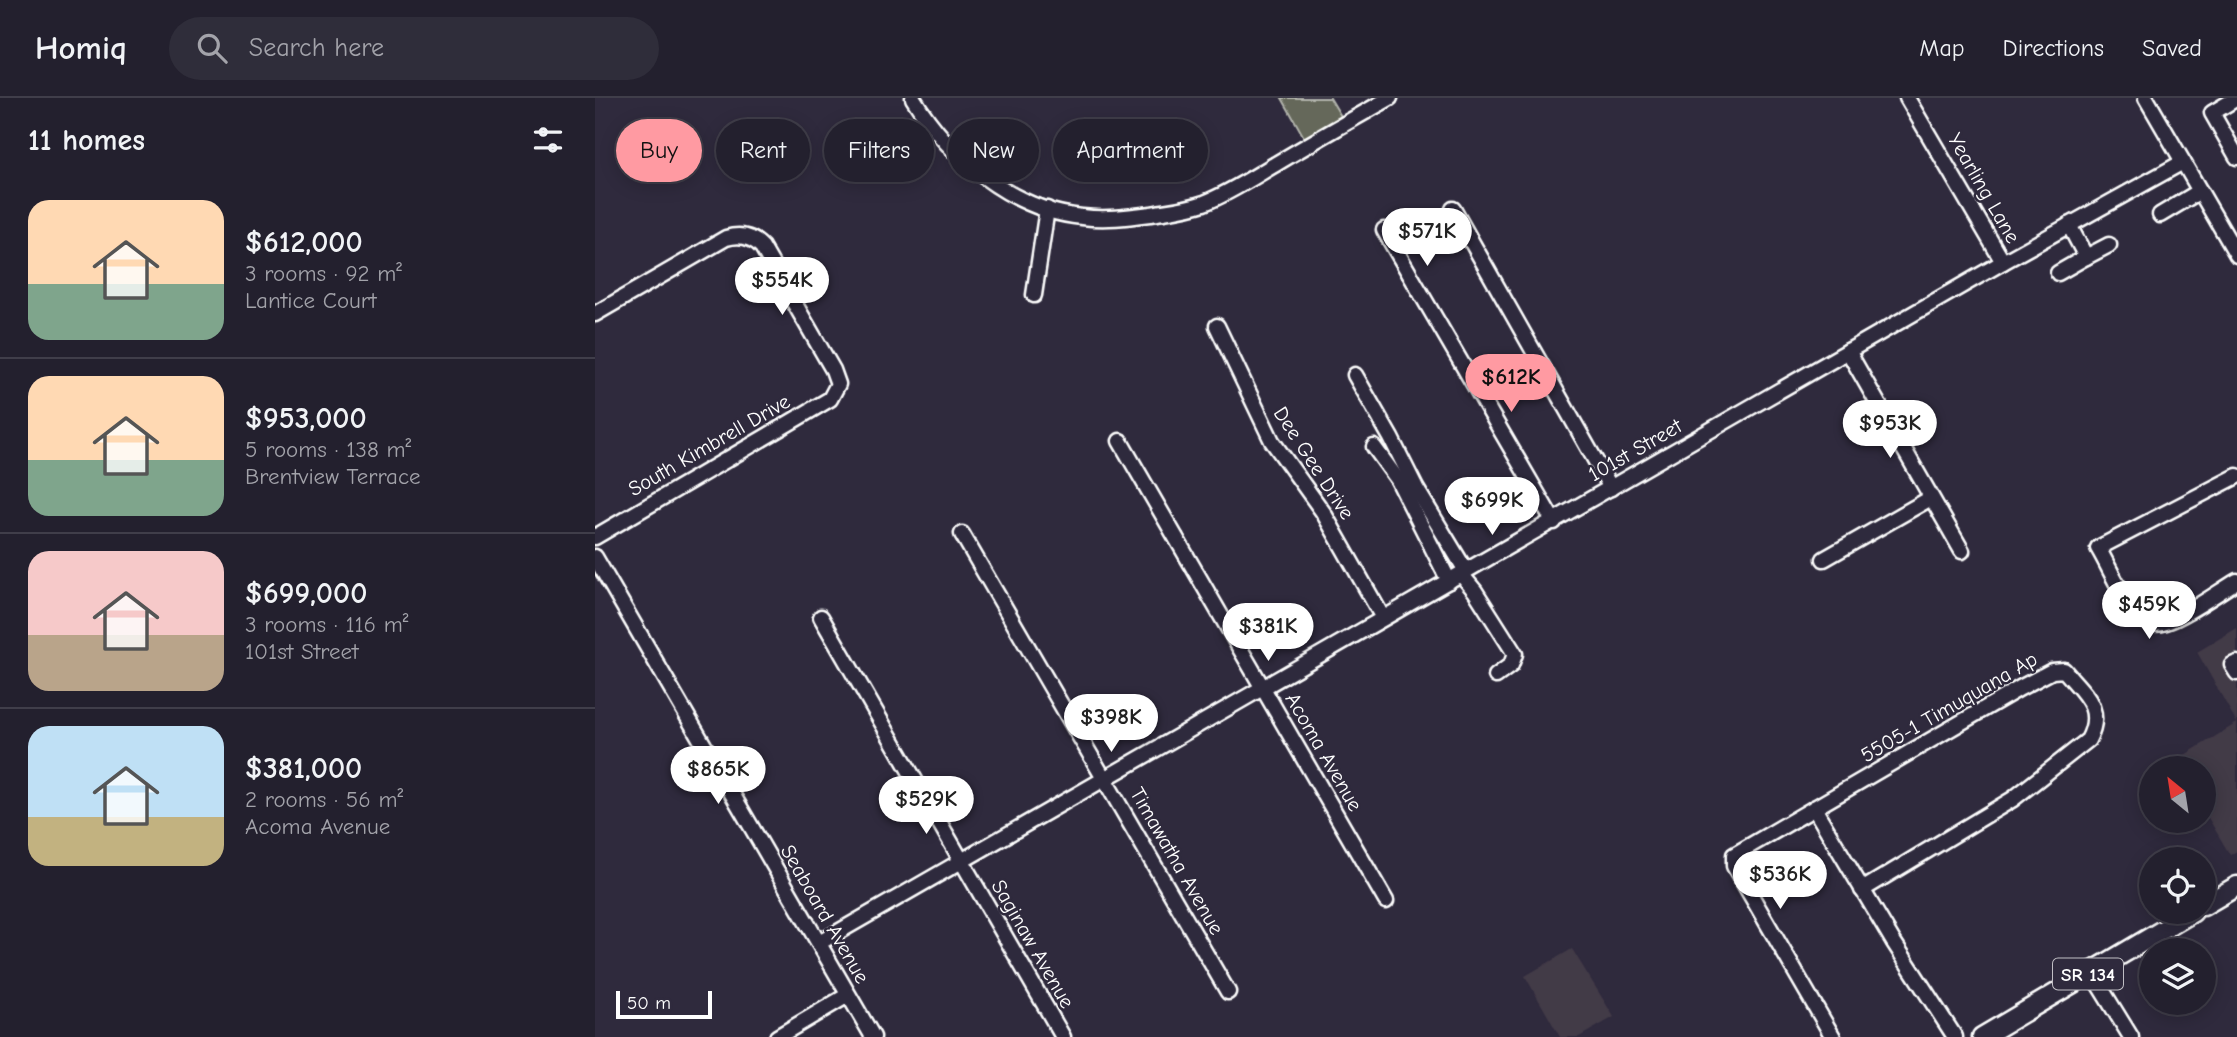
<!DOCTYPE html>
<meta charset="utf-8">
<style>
body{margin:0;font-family:"Comic Neue",sans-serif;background:#2f2d3a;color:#f1f3f6;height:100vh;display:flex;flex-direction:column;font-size:26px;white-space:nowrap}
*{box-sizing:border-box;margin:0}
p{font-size:23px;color:#a3a3aa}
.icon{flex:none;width:38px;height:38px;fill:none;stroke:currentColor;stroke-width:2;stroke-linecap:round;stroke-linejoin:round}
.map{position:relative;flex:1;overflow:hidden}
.details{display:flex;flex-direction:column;background:#23202e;width:595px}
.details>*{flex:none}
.guide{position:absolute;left:21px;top:21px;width:665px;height:63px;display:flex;gap:14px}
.needle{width:46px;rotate:330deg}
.controls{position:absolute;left:1544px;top:658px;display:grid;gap:14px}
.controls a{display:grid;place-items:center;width:77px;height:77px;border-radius:50%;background:#23202e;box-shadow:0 4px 18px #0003,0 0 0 2px #403e4a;font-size:35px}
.scale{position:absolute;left:21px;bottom:18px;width:96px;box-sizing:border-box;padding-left:7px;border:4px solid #fff;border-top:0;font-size:19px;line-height:24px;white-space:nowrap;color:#fff;-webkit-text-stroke:5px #2f2a3d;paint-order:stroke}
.price{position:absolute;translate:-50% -60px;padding:0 16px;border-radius:24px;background:#fff;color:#222;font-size:23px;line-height:46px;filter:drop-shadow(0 2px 4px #0008)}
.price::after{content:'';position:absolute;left:50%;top:42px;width:21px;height:16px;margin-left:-10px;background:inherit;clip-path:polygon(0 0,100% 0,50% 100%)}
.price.selected{background:#ff9aa2;color:#111}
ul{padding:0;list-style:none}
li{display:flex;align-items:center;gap:21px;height:175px;padding:0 28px}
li+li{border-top:2px solid #403e4a}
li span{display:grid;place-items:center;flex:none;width:196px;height:140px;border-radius:21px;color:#555}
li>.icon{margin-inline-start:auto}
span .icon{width:84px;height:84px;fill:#fffc;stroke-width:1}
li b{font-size:30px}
h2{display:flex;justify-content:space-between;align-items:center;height:84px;padding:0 28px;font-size:30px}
.chip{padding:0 24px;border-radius:32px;background:#23202e;box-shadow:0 4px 18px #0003,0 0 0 2px #403e4a;font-size:24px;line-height:63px}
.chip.selected{background:#ff9aa2;color:#111}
header{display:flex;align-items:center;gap:42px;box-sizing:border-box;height:98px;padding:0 35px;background:#23202e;border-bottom:2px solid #403e4a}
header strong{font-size:33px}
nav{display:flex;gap:38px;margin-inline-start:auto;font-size:24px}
.search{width:490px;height:63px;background:#2f2d3a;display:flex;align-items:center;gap:18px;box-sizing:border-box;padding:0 24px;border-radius:38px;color:#a3a3aa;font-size:26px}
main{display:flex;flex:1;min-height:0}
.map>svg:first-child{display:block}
.built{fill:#423a47}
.green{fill:#65685a;stroke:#b2b4ac;stroke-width:2}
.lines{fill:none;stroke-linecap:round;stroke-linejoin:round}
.minor-casing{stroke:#fff;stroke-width:19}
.major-casing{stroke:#fff;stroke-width:23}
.minor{stroke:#2f2a3d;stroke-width:14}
.major{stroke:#2f2a3d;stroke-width:18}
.labels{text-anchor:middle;stroke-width:5;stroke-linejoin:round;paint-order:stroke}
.shield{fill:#2f2a3d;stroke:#c1bfc5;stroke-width:2}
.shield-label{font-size:19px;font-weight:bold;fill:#fff}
.street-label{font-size:21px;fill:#fff;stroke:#2f2a3d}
</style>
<header>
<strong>Homiq</strong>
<div class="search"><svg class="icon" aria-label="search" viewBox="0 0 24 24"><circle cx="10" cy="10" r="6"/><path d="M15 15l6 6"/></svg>Search here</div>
<nav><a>Map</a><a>Directions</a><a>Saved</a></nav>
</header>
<main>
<section class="details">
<h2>11 homes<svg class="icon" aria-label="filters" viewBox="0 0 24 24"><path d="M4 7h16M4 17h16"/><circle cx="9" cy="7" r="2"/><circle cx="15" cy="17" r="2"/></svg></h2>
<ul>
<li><span style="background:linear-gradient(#ffd9b3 60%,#7fa58c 0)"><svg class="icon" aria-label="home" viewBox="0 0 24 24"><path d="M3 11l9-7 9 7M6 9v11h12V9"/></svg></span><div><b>$612,000</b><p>3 rooms · 92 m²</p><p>Lantice Court</p></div></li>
<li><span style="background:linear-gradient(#ffd9b3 60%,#7fa58c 0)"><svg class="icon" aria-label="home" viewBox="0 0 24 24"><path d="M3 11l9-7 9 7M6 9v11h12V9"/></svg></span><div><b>$953,000</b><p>5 rooms · 138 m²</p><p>Brentview Terrace</p></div></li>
<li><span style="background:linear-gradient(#f6c9c9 60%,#b9a48a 0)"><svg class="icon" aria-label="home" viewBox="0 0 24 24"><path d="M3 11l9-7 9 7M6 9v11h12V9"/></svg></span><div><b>$699,000</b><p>3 rooms · 116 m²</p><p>101st Street</p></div></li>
<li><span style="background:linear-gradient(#bfe0f5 65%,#c2b280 0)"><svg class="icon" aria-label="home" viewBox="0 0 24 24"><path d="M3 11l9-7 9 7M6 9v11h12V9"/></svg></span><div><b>$381,000</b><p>2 rooms · 56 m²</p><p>Acoma Avenue</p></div></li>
</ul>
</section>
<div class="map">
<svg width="1642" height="939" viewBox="0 0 1642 939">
<rect width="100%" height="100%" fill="#2f2a3d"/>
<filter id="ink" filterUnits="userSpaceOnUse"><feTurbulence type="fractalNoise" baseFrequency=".0143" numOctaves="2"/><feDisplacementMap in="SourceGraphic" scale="14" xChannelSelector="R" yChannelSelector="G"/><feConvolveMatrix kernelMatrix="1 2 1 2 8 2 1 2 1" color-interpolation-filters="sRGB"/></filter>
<g filter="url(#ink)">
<g class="built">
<path d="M1642,530V753L1635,757L1608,711V670H1584L1580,663L1642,625L1602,554Z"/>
<path d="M977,851L1019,919L984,939H965L930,878Z"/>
</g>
<path class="green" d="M687,0H735L747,20L710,41Z"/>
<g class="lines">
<defs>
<g id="minor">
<path d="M318,0C354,59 416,112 487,119C511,122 533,119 556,116C573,113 592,111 609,105C635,95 660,78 684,64C721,42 758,21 795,0"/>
<path d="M1312,0L1408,164"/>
<path d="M1551,0L1642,157"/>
<path d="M1642,0L1617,15L1642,59"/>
<path d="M858,111L1016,390"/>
<path d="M1565,117L1605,93"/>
<path d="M1474,127L1491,159L1514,147"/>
<path d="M789,132L959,424"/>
<path d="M1463,175L1491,159"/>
<path d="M439,197L452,111"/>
<path d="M0,216L131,140C145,136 157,138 167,149L238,272L243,286L235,301L0,439"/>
<path d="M622,228L677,343L728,414L788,520"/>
<path d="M1253,253L1367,453"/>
<path d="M760,277L796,340L821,390L871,473"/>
<path d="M525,343L791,803"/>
<path d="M779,349L803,382L854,483"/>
<path d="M1642,378L1503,450C1516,472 1525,497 1542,516C1549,525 1560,528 1571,524C1589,519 1625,493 1642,483"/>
<path d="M367,436L633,894"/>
<path d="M0,459L278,939"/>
<path d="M1229,461L1336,400"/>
<path d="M866,476L880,493L920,556L916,567L901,578"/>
<path d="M226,519L468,939"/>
<path d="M1642,565L1637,567L1642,575"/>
<path d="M1219,710L1298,843L1360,939"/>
<path d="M224,845L1408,164L1588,64"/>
<path d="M1496,874L1536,939"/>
<path d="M182,939L253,897"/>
<path d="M1238,939L1139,768V757L1425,590L1457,573L1469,572C1489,596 1510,610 1493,642L1418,701L1267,792"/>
</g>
<g id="major">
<path d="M1608,808L1642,788"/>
<path d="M1387,939L1598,814"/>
</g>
</defs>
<use href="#minor" class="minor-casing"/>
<use href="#major" class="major-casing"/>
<use href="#minor" class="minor"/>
<use href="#major" class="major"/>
</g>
</g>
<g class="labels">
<rect class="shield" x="1458" y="860.5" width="70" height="31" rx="5"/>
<g class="shield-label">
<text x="1493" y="883">SR 134</text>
</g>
<g class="street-label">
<text transform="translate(1389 90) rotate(60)" y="7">Yearling Lane</text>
<text transform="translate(114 347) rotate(-30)" y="7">South Kimbrell Drive</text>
<text transform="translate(1040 352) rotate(-30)" y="7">101st Street</text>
<text transform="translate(719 365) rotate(57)" y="7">Dee Gee Drive</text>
<text transform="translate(1354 609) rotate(-30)" y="7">5505-1 Timuquana Ap</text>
<text transform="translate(729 654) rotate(60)" y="7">Acoma Avenue</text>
<text transform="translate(582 763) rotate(60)" y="7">Timawatha Avenue</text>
<text transform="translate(230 816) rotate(60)" y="7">Seaboard Avenue</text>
<text transform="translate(438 846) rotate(60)" y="7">Saginaw Avenue</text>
</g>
</g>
</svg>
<div class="controls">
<a><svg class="needle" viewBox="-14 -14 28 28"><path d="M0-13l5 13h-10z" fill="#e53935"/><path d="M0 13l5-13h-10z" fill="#a3a3aa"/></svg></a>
<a><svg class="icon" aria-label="locate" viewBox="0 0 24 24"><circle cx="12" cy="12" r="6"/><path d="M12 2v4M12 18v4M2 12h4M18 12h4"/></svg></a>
<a><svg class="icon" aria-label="layers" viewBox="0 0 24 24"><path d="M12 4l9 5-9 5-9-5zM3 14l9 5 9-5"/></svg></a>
</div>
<div class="scale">50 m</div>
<b class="price" style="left:832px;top:170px">$571K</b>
<b class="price" style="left:187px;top:219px">$554K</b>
<b class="price selected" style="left:916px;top:316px">$612K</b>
<b class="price" style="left:1295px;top:362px">$953K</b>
<b class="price" style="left:897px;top:439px">$699K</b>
<b class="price" style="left:1554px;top:543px">$459K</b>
<b class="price" style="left:673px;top:565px">$381K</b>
<b class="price" style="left:516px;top:656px">$398K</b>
<b class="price" style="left:123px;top:708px">$865K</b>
<b class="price" style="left:331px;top:738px">$529K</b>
<b class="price" style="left:1185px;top:813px">$536K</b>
<div class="guide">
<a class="chip selected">Buy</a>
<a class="chip">Rent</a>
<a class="chip">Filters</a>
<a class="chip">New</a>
<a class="chip">Apartment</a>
</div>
</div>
</main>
